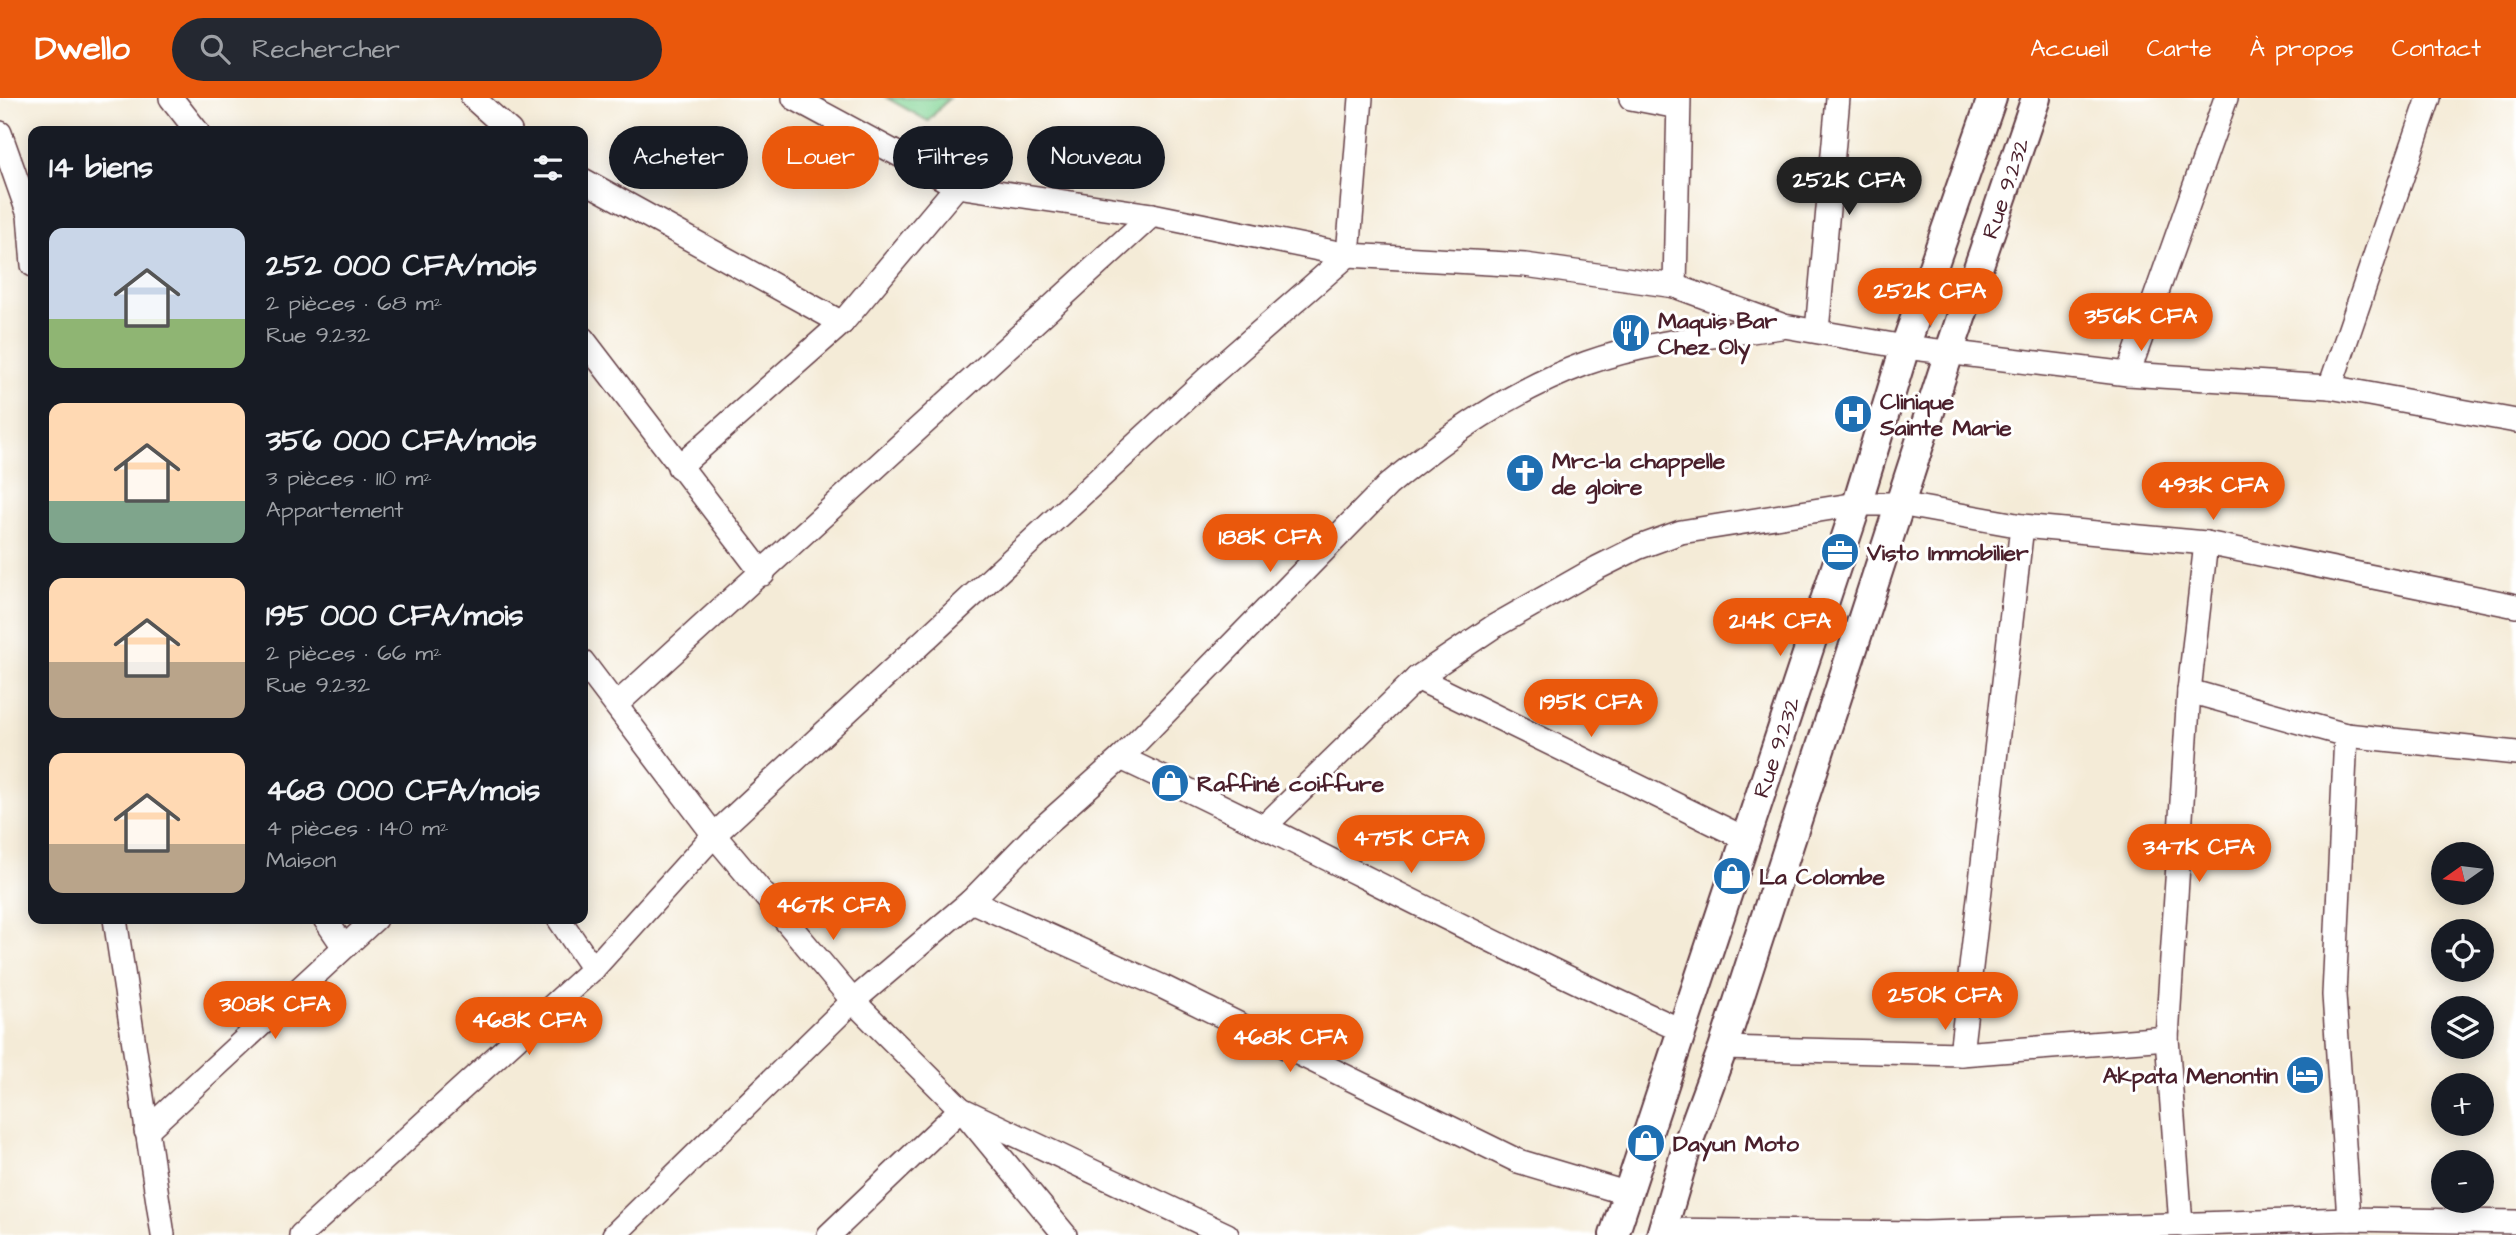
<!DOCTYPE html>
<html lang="fr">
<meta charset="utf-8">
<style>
body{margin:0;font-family:"Architects Daughter",sans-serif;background:#242831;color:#f1f3f6;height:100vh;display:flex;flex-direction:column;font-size:26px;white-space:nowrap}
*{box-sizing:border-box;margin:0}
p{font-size:23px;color:#9ea1a6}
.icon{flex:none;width:38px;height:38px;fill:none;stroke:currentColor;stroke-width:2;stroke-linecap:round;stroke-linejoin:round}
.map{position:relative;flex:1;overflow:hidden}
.details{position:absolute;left:28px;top:28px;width:560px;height:798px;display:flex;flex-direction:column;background:#171b24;border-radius:14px;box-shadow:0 4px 18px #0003}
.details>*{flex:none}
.banner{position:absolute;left:609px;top:28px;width:665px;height:63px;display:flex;gap:14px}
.needle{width:46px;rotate:256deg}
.buttons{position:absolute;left:2431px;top:744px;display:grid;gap:14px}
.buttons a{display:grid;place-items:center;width:63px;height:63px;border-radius:50%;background:#171b24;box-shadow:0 4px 18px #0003;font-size:35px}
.price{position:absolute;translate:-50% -60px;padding:0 16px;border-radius:24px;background:#ea580c;color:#fff;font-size:23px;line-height:46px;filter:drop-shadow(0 2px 4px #0008)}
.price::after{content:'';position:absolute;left:50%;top:42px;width:21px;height:16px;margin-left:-10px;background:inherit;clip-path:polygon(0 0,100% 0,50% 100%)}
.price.selected{background:#222;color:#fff}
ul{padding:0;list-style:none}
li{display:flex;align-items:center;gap:21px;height:175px;padding:0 21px}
li span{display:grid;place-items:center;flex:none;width:196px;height:140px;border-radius:14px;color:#555}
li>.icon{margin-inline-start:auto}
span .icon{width:84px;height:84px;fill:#fffc;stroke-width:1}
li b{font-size:30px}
h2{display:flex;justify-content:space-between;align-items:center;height:84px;padding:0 21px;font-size:30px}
.pill{padding:0 24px;border-radius:32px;background:#171b24;box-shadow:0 4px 18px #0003;font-size:24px;line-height:63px}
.pill.selected{background:#ea580c;color:#fff}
header{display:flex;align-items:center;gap:42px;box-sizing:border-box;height:98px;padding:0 35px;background:#ea580c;color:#fff}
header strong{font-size:33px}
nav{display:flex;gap:38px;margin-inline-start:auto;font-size:24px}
.search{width:490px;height:63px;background:#242831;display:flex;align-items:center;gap:18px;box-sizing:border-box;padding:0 24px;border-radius:38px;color:#9ea1a6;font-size:26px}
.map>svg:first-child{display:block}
.green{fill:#83d596;stroke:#667a60;stroke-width:2}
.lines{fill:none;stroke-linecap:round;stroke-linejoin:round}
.minor-casing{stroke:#643e45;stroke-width:26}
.tertiary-casing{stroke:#643e45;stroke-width:32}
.minor{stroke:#fff;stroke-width:23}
.tertiary{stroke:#fff;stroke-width:28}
.labels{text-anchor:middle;stroke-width:6;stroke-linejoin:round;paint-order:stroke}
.street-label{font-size:23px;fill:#4a1f2b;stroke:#fff}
.poi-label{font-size:23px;font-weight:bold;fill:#4a1f2b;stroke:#fff;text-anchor:start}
</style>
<header>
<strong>Dwello</strong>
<div class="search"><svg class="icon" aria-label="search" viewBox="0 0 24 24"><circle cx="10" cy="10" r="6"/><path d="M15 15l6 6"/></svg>Rechercher</div>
<nav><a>Accueil</a><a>Carte</a><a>À propos</a><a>Contact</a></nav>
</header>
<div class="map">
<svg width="2516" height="1137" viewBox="0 0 2516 1137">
<rect width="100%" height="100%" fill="#fff"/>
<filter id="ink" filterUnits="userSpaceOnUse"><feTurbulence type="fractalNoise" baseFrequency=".0143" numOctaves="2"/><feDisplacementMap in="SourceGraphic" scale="14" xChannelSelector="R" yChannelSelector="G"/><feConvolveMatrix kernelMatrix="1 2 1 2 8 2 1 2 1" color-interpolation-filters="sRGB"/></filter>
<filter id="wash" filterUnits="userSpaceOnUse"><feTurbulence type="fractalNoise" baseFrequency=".00686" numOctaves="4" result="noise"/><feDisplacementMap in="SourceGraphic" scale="28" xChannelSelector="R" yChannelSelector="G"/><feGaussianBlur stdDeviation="1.57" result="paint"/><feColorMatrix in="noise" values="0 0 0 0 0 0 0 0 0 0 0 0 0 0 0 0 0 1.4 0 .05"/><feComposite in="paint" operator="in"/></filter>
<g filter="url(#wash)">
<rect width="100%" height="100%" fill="#f4ebd7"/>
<path class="green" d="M887,0H949L928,23Z"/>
</g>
<g filter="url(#ink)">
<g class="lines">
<defs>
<g id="minor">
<path d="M171,0L197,33"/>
<path d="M473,0L510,33"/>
<path d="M794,0L957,88L1152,117L1348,157L1525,167L1675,188L1784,228L1905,249L2128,276L2330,289L2516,323"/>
<path d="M1631,0L1678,9"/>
<path d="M0,35L29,117L33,167"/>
<path d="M583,82L842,225"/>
<path d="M1675,188L1679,0"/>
<path d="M1817,233L1838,0"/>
<path d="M583,241L763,476"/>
<path d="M2128,276L2226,0"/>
<path d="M2330,289L2429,0"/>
<path d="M679,369L842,225L957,88"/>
<path d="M583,564L714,737L853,903L961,1011L1065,1137"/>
<path d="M1417,580L1746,741"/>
<path d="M2189,593L2346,637L2516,655"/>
<path d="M616,607L1152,117"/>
<path d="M2346,637L2334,897L2349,1121"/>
<path d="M1121,660C1310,748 1493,848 1683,933"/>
<path d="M1266,727L1417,580L1493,529L1597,470L1637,450L1681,434L1857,406H1899L2022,428L2206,445L2516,508"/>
<path d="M971,803L1163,889L1518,1063L1629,1096"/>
<path d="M115,821L163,1137"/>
<path d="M325,821L344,849"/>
<path d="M559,821L593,871"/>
<path d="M1723,950L1961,956L2167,940"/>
<path d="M1961,956L2022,428"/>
<path d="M146,1033L375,821"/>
<path d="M2181,1127L2167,940L2189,593L2206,445"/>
<path d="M1662,1132L1925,1135L2349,1121L2516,1124"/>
<path d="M301,1137L593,871L714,737L1212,276L1348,157L1361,0"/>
<path d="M614,1137L853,903L971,803L1041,731L1121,660L1388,387C1448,337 1513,292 1587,265C1648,243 1717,238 1781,229"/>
<path d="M829,1137L961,1011L1227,1137"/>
</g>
<g id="tertiary">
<path id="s1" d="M1614,1137L1857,406L1905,249L1992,0"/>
<path id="s2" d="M1661,1137L1689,1042L1723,950L1949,255L2036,0"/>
</g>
</defs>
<use href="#minor" class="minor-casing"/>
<use href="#tertiary" class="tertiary-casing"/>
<use href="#minor" class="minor"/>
<use href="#tertiary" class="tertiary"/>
</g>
</g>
<defs>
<symbol id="restaurant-disc" viewBox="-11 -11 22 22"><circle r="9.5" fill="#1f6fb2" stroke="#fff"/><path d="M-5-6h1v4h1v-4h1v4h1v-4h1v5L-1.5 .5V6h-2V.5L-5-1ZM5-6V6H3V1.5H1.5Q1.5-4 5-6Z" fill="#fff"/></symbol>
<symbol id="hospital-disc" viewBox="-11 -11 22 22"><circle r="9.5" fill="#1f6fb2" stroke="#fff"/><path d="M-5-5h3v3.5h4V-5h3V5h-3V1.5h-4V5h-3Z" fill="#fff"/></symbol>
<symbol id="church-disc" viewBox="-11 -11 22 22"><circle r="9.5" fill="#1f6fb2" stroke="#fff"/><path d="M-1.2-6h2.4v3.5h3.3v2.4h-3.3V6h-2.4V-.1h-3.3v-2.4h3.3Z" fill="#fff"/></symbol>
<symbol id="office-disc" viewBox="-11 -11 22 22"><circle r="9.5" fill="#1f6fb2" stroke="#fff"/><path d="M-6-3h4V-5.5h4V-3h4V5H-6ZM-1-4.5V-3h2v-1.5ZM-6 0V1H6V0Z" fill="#fff"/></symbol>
<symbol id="shop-disc" viewBox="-11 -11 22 22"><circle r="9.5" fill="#1f6fb2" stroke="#fff"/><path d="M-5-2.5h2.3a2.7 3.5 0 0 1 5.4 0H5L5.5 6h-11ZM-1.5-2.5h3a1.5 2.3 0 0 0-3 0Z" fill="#fff"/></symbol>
<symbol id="hotel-disc" viewBox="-11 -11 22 22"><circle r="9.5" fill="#1f6fb2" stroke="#fff"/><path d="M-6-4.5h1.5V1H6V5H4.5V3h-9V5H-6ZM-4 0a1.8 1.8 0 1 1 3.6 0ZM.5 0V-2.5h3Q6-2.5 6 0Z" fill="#fff"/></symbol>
</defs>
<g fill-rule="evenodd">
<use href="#restaurant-disc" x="1609" y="213" width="44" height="44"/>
<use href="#hospital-disc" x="1831" y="294" width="44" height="44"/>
<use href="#church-disc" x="1503" y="353" width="44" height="44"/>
<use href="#office-disc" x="1818" y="432" width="44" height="44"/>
<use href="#shop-disc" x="1148" y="663" width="44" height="44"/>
<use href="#shop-disc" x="1710" y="756" width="44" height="44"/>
<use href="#hotel-disc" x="2283" y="955" width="44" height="44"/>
<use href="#shop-disc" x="1624" y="1023" width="44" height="44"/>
</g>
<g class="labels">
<g class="street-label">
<text dy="8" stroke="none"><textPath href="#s2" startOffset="1102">Rue 9.232</textPath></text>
<text dy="8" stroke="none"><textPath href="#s1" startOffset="514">Rue 9.232</textPath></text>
</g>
<g class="poi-label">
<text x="1658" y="230">Maquis Bar<tspan x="1658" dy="26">Chez Oly</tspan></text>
<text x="1880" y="311">Clinique<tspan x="1880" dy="26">Sainte Marie</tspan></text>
<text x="1552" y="370">Mrc-la chappelle<tspan x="1552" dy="26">de gloire</tspan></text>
<text x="1867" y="462">Visto Immobilier</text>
<text x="1197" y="693">Raffiné coiffure</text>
<text x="1759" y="786">La Colombe</text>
<text x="2278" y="985" text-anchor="end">Akpata Menontin</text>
<text x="1673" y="1053">Dayun Moto</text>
</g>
</g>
</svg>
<div class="buttons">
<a><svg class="needle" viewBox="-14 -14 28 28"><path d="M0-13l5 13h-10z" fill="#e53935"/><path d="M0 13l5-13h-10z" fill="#9ea1a6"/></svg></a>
<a><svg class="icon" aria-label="locate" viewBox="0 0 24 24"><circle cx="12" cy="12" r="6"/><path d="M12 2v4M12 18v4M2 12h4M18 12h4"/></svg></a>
<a><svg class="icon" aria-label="layers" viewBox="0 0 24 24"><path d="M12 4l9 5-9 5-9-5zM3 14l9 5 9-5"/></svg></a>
<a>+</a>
<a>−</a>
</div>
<b class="price selected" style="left:1849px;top:119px">252K CFA</b>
<b class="price" style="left:1930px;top:230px">252K CFA</b>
<b class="price" style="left:2141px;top:255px">356K CFA</b>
<b class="price" style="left:2213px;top:424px">493K CFA</b>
<b class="price" style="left:1270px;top:476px">188K CFA</b>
<b class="price" style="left:1780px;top:560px">214K CFA</b>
<b class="price" style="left:1591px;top:641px">195K CFA</b>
<b class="price" style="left:1411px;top:777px">475K CFA</b>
<b class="price" style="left:2199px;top:786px">347K CFA</b>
<b class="price" style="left:833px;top:844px">467K CFA</b>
<b class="price" style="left:1945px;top:934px">250K CFA</b>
<b class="price" style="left:275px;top:943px">308K CFA</b>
<b class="price" style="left:529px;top:959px">468K CFA</b>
<b class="price" style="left:1290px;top:976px">468K CFA</b>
<div class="banner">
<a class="pill">Acheter</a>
<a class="pill selected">Louer</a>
<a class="pill">Filtres</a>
<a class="pill">Nouveau</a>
</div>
<section class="details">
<h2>14 biens<svg class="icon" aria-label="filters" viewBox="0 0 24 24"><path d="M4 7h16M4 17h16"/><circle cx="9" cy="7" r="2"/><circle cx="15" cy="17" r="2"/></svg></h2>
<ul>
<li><span style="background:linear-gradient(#c9d6e8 65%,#8fb573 0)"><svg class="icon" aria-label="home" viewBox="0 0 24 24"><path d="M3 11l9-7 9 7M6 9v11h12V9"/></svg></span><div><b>252 000 CFA/mois</b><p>2 pièces · 68 m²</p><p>Rue 9.232</p></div></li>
<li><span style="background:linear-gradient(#ffd9b3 70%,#7fa58c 0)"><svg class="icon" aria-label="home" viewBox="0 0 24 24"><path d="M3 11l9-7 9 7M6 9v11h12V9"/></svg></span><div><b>356 000 CFA/mois</b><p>3 pièces · 110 m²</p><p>Appartement</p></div></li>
<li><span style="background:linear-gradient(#ffd9b3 60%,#b9a48a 0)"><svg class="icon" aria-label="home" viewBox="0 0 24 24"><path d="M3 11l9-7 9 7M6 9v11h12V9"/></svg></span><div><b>195 000 CFA/mois</b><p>2 pièces · 66 m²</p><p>Rue 9.232</p></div></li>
<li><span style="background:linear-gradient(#ffd9b3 65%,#b9a48a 0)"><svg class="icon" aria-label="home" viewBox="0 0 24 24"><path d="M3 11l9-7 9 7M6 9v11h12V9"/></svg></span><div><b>468 000 CFA/mois</b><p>4 pièces · 140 m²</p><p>Maison</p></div></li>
</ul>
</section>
</div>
